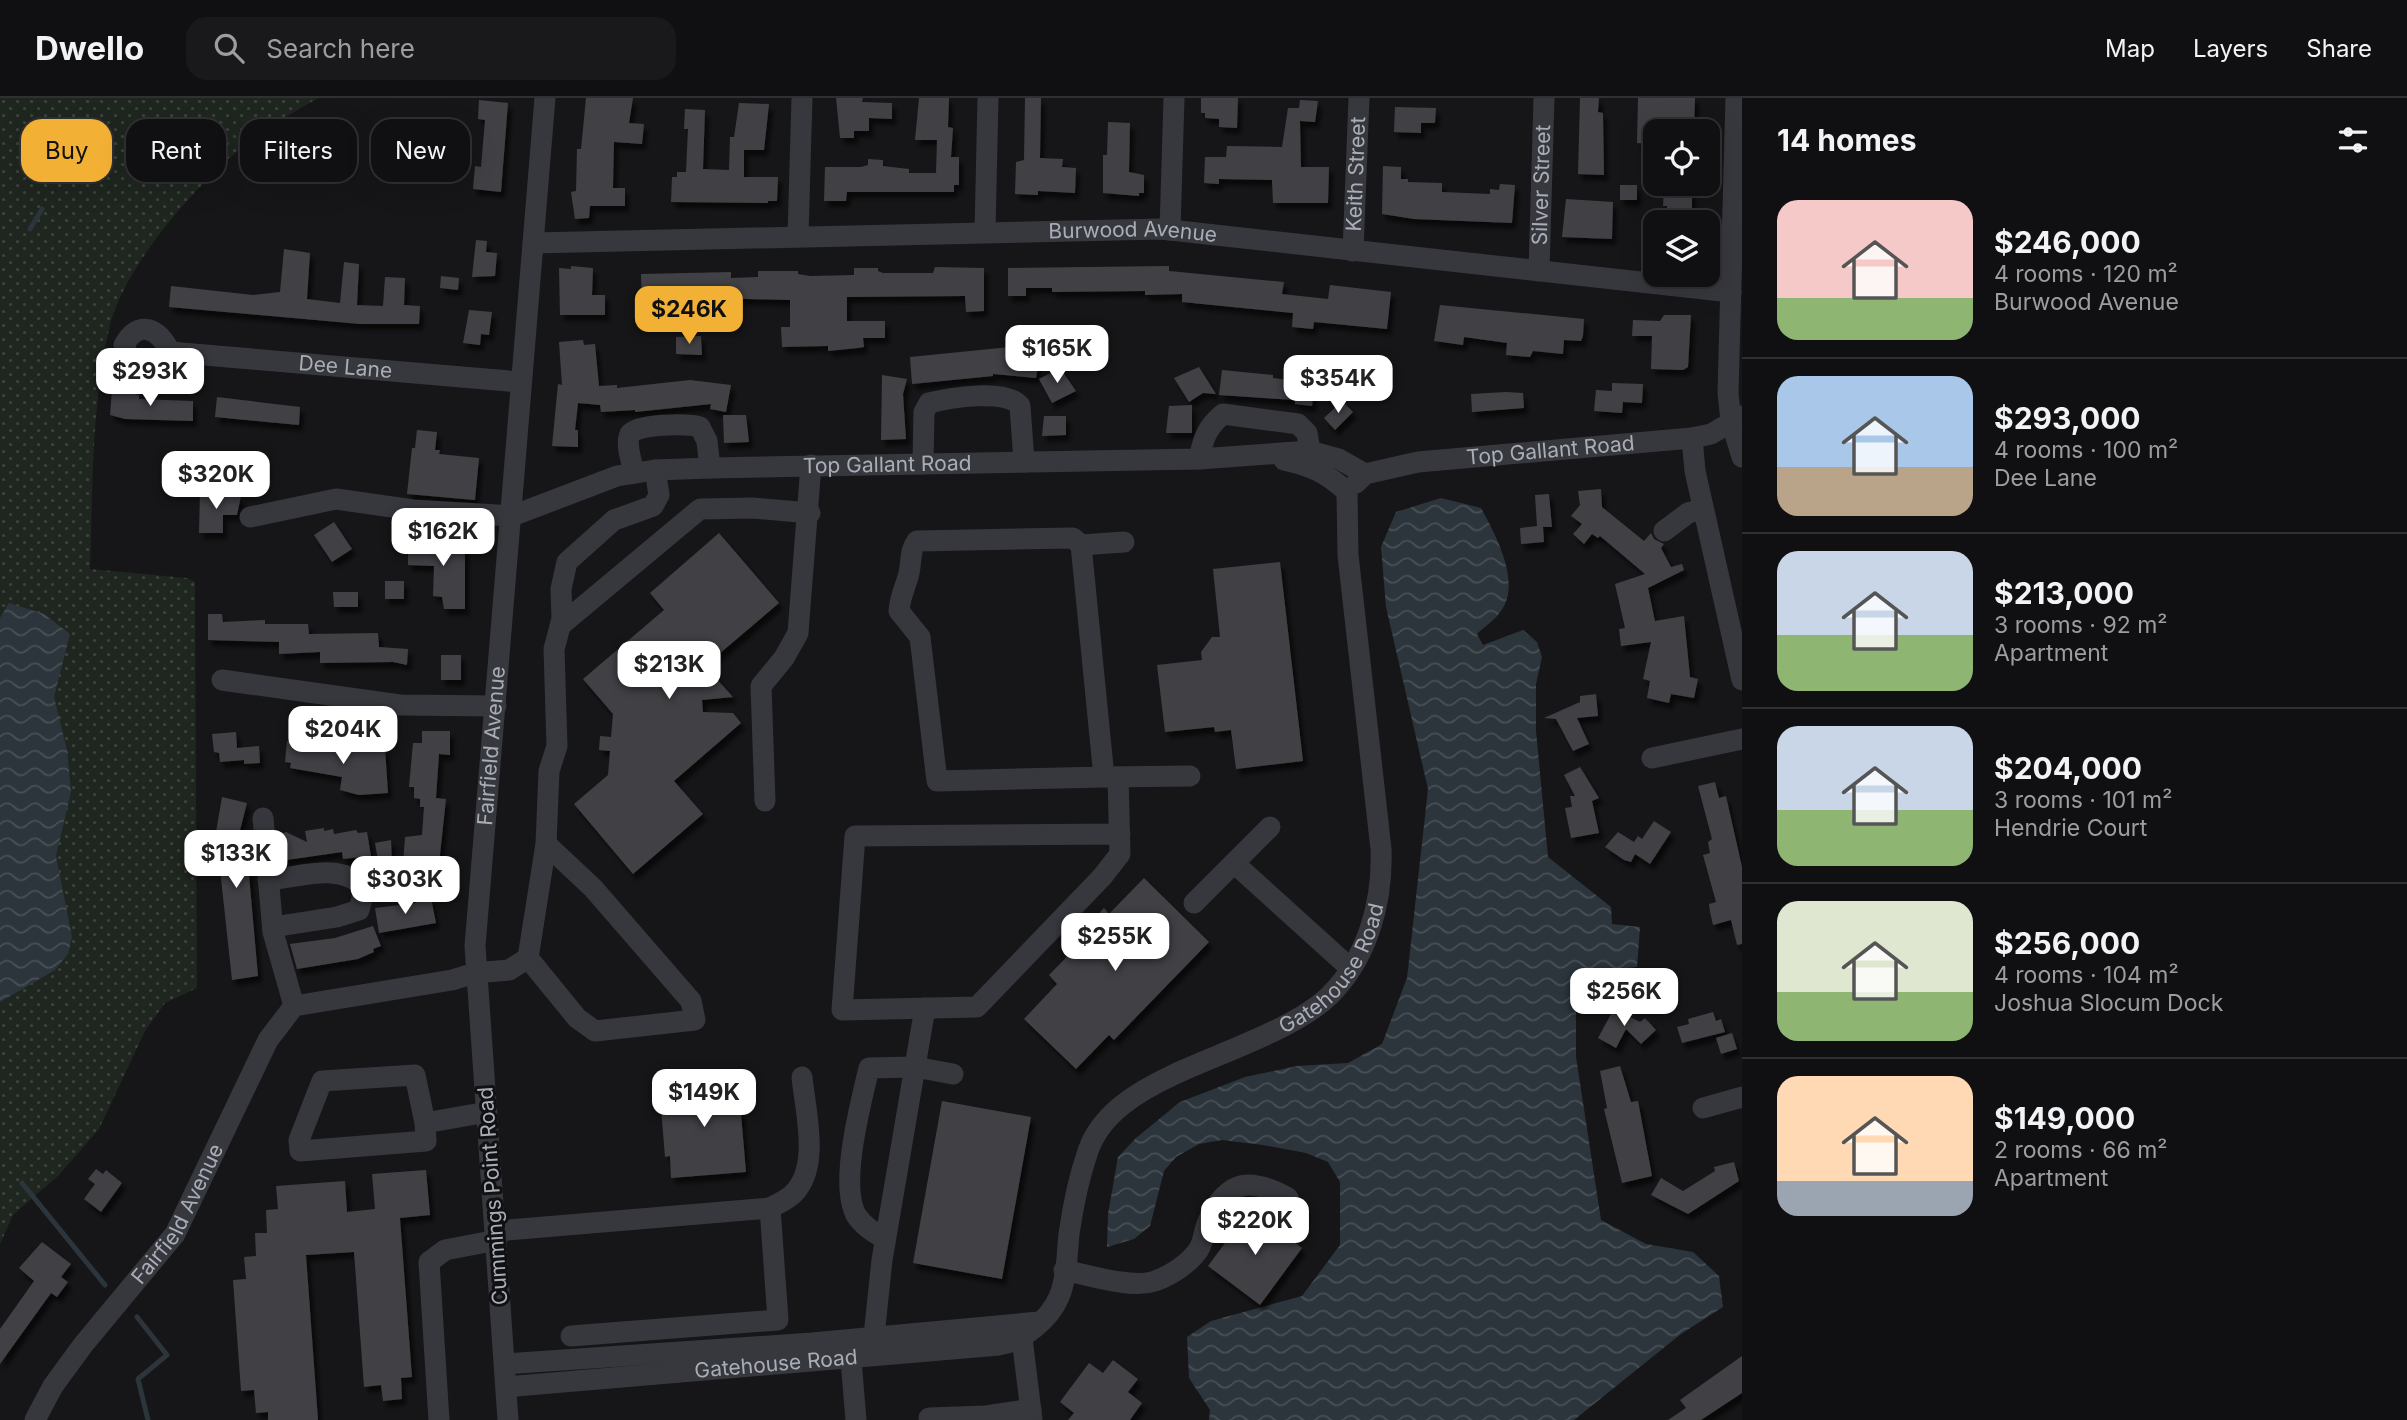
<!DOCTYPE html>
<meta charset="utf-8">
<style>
body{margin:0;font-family:Inter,sans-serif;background:#19191b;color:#f1f3f6;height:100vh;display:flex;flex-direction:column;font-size:26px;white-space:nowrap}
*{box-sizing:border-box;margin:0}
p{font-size:23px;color:#9c9d9f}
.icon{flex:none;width:38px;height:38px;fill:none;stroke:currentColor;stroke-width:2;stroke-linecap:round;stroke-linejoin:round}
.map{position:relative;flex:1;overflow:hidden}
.side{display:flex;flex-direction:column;background:#101012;width:665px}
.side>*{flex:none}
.guide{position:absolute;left:21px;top:21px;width:665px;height:63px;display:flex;gap:14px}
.buttons{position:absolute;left:1643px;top:21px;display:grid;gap:14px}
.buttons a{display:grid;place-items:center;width:77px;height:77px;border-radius:14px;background:#101012;box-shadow:0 7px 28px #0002,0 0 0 2px #303032;font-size:35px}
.price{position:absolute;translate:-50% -60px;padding:0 16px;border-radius:14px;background:#fff;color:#222;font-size:23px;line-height:46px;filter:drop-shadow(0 2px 4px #0008)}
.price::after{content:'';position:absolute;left:50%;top:42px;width:21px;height:16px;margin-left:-10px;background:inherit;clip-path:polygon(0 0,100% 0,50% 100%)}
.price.on{background:#f2b134;color:#111}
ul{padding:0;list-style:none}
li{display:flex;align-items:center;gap:21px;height:175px;padding:0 35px}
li+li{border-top:2px solid #303032}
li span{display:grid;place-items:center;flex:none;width:196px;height:140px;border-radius:21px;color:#555}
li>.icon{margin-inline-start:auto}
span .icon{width:84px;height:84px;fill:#fffc;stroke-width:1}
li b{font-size:30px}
h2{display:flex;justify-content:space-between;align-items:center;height:84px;padding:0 35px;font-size:30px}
.tag{padding:0 24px;border-radius:21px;background:#101012;box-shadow:0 7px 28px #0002,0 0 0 2px #303032;font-size:24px;line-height:63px}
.tag.on{background:#f2b134;color:#111}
header{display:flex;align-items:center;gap:42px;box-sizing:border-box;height:98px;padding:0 35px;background:#101012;border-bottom:2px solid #303032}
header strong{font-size:33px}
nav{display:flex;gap:38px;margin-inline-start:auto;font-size:24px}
.search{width:490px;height:63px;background:#19191b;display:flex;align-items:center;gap:18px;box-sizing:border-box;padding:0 24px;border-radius:21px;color:#9c9d9f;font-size:26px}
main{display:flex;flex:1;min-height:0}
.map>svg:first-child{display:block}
.grass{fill:url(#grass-dots)}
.water{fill:url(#water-waves)}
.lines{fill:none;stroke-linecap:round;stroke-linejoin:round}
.stream{stroke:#2c353c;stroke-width:5}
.building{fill:#404145;filter:url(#shadow)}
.minor{stroke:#37383d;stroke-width:21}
.labels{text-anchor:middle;stroke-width:6;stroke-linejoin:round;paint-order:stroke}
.street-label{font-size:21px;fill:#a8adb8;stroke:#111113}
</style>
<header>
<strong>Dwello</strong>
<div class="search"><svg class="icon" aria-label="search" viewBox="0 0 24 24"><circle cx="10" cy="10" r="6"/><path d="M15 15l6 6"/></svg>Search here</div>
<nav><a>Map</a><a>Layers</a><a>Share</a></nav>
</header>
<main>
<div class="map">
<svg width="1742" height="1322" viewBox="0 0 1742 1322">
<defs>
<pattern id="grass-dots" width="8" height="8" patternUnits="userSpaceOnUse" patternTransform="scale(1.75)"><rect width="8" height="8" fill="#1e261f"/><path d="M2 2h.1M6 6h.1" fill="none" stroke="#3c433d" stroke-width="1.8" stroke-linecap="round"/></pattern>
<pattern id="water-waves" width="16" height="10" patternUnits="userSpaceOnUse" patternTransform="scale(1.75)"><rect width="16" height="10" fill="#2c353c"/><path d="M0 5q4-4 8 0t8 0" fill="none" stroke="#485056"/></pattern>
<filter id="shadow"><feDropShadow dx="4" dy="6" stdDeviation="2" flood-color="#0009"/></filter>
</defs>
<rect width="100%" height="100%" fill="#161618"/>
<path class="grass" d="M0,0H318C298,12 277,23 259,36C205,76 127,162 110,227C91,306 93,391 90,471L187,480L195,484L197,890L165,905L145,933L99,1031L59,1077L13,1117L0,1146Z"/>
<g class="water">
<path d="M1441,400L1481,410C1495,436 1522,484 1501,513C1495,522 1484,529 1477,536L1483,547L1523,532L1537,544L1542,559L1536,586V633L1548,759L1611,809L1612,826L1640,829L1637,869L1598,873L1576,899V959L1601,1122L1646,1146L1693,1154L1719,1178L1723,1209L1681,1236L1574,1322H1209L1210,1312L1189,1280L1187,1239L1211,1223L1302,1198L1340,1147V1084L1328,1064L1306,1055L1263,1047L1222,1042L1199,1046L1176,1059L1164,1073L1150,1128L1134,1141L1107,1149L1108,1116L1118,1059L1136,1040L1180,1004L1245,979L1297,968L1348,965L1382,946L1407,880L1428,691L1386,509L1381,449L1396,414Z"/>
<path d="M9,505L44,516L70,536L54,599L67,652L71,694L56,758L72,839L68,856L55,872L0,904V520Z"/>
</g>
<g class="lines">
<g class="stream">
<path d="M30,131L42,111"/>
<path d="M22,1085L105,1187"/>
<path d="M137,1219L167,1257L138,1281L148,1322"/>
</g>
</g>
<g class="building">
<path d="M586,0H633L629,25L644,26L642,46L614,44L613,90H625V108H590L589,120L575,121L571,94L576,93L577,51H581Z"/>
<path d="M836,0H863L862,4L892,5V21L869,20V33H854V40H840Z"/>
<path d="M919,0H949L948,29L953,30L951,59H959V87H954V94H847L846,103H824L825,69H861L868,67V61L883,62V68L909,71V75H936L937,42H915Z"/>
<path d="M1025,0H1041L1040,60L1063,61L1062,69L1076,70L1075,95L1038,93V97L1015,96L1016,64L1024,62Z"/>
<path d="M1201,0H1238L1237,30L1219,29V21L1205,20V15H1201Z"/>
<path d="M1580,0H1599L1598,14L1603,15L1604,77L1578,76Z"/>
<path d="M1638,0H1695L1694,33H1656L1655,46L1637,45Z"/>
<path d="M479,2L508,5L501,94L473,91L475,68L481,69L485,22L478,21Z"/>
<path d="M1300,2L1318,3L1315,24L1300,23L1301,69H1329L1328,105H1273L1272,82L1219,81V86L1204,85L1205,59H1226L1227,48L1282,49L1288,10H1299Z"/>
<path d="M739,5L769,6L764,52H744V79H778L777,103H768V105L671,104L672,79H677V74H686L688,31H684L685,11L705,12L703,71L729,72L730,39H734Z"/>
<path d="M1395,9L1436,10L1435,25H1421V35L1394,34Z"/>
<path d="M1108,24L1130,25L1129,74L1144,77V95H1139V98L1103,95V57H1107Z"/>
<path d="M1383,68L1401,69V81H1408V84L1442,85V94L1490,96V91L1499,92L1500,86L1515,87L1512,125L1414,121L1382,116Z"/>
<rect x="1620" y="87" width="17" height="15"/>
<path d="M1664,93L1692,94V113L1667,114V108H1663Z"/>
<path d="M1566,101L1613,104L1612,141L1562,139Z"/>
<path d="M476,142L487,143L486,154L497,155L495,178L472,179Z"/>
<path d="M284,151L310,155L307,201L340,205L344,164L359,166L357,207L383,208L385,179L405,180L404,207L420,208L419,226H360L169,209L171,188L253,197L280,194Z"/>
<path d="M571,168L593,170L592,197H605V217H560L559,170L571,171Z"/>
<path d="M1169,168V173L1284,184L1282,196L1328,201L1330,187L1391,194L1387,231L1314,224L1313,231L1292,229L1293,215L1182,204V196L1145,197V193L1052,194V190H1026V198H1008V170Z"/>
<path d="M935,169L984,170V213L966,214L965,198L847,199V223H885V240H863L864,249L858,250L828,253V248L782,249L781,229H790V202L662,199L663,216L642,217L641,176L731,174V180L758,179V173H798V176L810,178L854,177V170H878V173L883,175H933Z"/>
<path d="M441,178L459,180L458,192L440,190Z"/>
<path d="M1440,207L1584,221L1583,238L1581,243L1564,242L1563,256L1533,253L1530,259L1506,257L1507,245L1464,239L1463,247L1434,243Z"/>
<path d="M469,212L492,214L489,237L481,236L480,247L463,245Z"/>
<path d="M1664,217H1691L1688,269L1683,272L1651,271L1652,238H1632L1633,222L1660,223Z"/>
<path d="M701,238L702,257L676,256V239Z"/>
<path d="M583,242L584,247L595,246L599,288L617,287V290L690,282L731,287L726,314L710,311L711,306L635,314V312L601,314L600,307L578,305L575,332H578V349L552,348L558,286L562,287L559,244Z"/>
<path d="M1010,249L1041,254L1036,280L993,276V278L912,286L910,259Z"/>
<path d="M1199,269L1216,296L1203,295L1189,304L1174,280Z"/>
<path d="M1060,270L1076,293L1052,305L1039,281Z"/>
<path d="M1222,272L1273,277V280L1296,283L1297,280L1315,282L1312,308L1295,306V302L1219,297Z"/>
<path d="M882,277L907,281L903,296L906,341L881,342Z"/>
<path d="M1612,285L1643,286L1642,305L1623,304L1622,315L1594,313L1596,292L1612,293Z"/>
<path d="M112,292L139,297V301L193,303V323L125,321L110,317Z"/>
<path d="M1506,294L1523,295L1524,310L1472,314L1471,296Z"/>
<path d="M217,299L300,309L299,327L215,319Z"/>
<path d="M1342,303L1353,314L1335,332L1324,320Z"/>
<path d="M1192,307V335H1166L1169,308Z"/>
<path d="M723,317H746L749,344L724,345Z"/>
<path d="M1044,318H1066V337L1042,338Z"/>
<path d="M417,332L437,334L435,352H440L439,356L479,360L475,402L407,396L412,350H415Z"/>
<path d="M1601,391L1602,409L1644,443L1651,435L1654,441L1664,446L1661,450L1671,469L1682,466L1684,472L1648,490L1655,523L1684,518L1690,579L1698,581L1694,600L1671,596L1669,605L1647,600L1650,583L1643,581L1651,544L1621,548L1619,531L1625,530L1615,486L1645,476L1600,438L1598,440L1592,436L1584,446L1573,436L1582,426L1571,418L1580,407L1578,393Z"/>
<path d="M200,393H217V398H241L237,417H223V435H199Z"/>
<path d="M1549,396L1552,429H1543L1544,444L1521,446L1520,430L1537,428L1535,397Z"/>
<path d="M334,424L352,451L332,464L314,437Z"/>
<path d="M719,435L779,505L705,568L733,599L702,602L703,614L733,615L741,625L674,683L703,716L633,776L574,706L608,677L610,653L599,652L600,638L611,639L613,616L583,581L664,512L650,495Z"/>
<path d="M426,441L465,442V511H444L442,499L433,498L434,468L408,467V444H426Z"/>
<path d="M1280,464L1303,663L1236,671L1231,632L1215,634L1214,629L1165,634L1157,567L1202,562L1201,554L1212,539H1220L1213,471Z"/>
<rect x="385" y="483" width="19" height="18"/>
<path d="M333,494H358V509H334Z"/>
<path d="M208,516H222L223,524L265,522V526H308L309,536L378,535L379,549L408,551L407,567L393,564L320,565V554L279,556V544L208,542Z"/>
<rect x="441" y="557" width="20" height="25"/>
<path d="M1596,596L1598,618L1577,620L1589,646L1573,653L1556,621L1544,620L1580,604V598Z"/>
<path d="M422,633H450V657L439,656L436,700L446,701L439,766L423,765V763L403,766L405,739L422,737L424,709H420V701L414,700V689H409L413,645H422Z"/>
<path d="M236,634L237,650L259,648L260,665L244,666V662L220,664L219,655L214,654L212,636Z"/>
<path d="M287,643L355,652L370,649L385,650L388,695L359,697L340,692L342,679L290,670L291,665L285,664Z"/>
<path d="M1580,669L1599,700L1592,703L1599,735L1571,740L1565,710L1572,709L1570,698H1575L1564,677Z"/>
<path d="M1715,684L1719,700L1726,698L1742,769V846L1737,847L1731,822L1713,827L1710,814L1709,806L1716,804L1703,757L1710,755L1708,744L1712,741L1698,688Z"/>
<path d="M222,699L247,705L237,744L246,743L258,878L232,882L216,734Z"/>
<path d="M1654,723L1671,734L1650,766L1635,756L1631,764L1624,762L1605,749L1618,734L1634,744L1638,738L1642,741Z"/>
<path d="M324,730V733L333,731L334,736L356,732L358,735L367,734L371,758L343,761L342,754L280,763L278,737L286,734L307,744L305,733Z"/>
<path d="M391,742L392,764L379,767L375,745Z"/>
<path d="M1144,780L1209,844L1114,942L1109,937L1076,971L1024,921L1057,886L1049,877L1099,826L1094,821L1104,810L1109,816Z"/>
<path d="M431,800L436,825L379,835L375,810L416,805L415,802Z"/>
<path d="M373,828L381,848L373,851L374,854L358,861L297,871L290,846L335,840Z"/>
<path d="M1605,906L1640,924L1645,920L1656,932L1641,946L1626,931L1616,950L1598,940L1611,916L1603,908Z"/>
<path d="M1713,914L1716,923L1721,921L1725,934L1682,945L1677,929L1689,926L1688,921Z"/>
<path d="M1732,935L1737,951L1721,956L1716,940Z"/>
<path d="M1620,968L1631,1004L1638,1003L1652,1078L1622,1085L1604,1011L1607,1010L1600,973Z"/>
<path d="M738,981L746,1074L671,1080L670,1058L665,1059L661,1010H666L663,988Z"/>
<path d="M942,1003L1031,1019L1002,1181L913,1165Z"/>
<path d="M1734,1064L1739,1083L1688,1116L1651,1097L1661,1080L1683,1093L1715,1073L1714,1069Z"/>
<path d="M96,1071L103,1076L106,1072L122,1085L101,1114L84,1101L95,1086L88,1081Z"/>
<path d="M426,1072L430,1117L400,1120L412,1279L401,1280L402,1301L383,1303L381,1287L364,1289L354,1154L306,1157L318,1322H268V1314L256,1315L254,1292L241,1293L233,1182L246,1181L244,1159L256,1158L255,1135H267L266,1112L278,1111L276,1088L345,1083L347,1114L375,1111L372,1076Z"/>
<path d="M1250,1111L1302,1150L1260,1207L1208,1168Z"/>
<path d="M42,1144L71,1166L61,1179L68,1184L57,1199L51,1195L0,1266V1231L34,1183L19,1170Z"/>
<path d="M1742,1258V1295L1701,1322H1668L1686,1310L1680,1302Z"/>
<path d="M1113,1262L1138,1281L1128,1294L1142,1305L1130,1322H1068L1074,1315L1060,1304L1089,1265L1103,1275Z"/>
</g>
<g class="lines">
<g class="minor">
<path d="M1736,0L1728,295L1731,323L1742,359"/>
<path d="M1170,132L1174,0"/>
<path d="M985,133L988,0"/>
<path d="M798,138L802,0"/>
<path id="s1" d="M533,145L1161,131L1731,194"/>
<path id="s2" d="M1353,153L1359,0"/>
<path id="s3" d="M1539,173L1544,0"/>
<path id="s4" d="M170,254C159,231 139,220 124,247L131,266C148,272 158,266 170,254L520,284"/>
<path d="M1692,340L1695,373L1742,582"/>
<path d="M1199,361C1203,341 1207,329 1223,316L1298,326L1307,335L1310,353"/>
<path d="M1284,362C1311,368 1327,375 1347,394"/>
<path d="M923,366L924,314L929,305C949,300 1007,290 1020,308L1024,364"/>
<path d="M634,375C632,364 625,346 630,336C636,326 688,325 700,329L707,343L710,370"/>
<path id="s5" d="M1356,385L1365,376L1418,364L1692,340L1711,336L1742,318"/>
<path id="s6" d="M250,419L336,401L413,412L512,418L617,378L655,372L710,370L1199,361L1310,353L1339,361L1365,376"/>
<path d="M1664,433L1688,415L1703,411"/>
<path d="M1081,447L1104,679L937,683L920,539L899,513C900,498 906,488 909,475C912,462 909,454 917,443L1073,440L1081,447L1124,444"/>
<path d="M561,527L700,411L753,410L810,415"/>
<path d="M222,582L400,607L496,608"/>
<path d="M1652,660L1742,641"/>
<path d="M1106,679L1190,678"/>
<path d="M1118,679L1120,756L1102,779L977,909L842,912L855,738L1120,736"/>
<path d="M765,703L761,588L784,560L798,535L811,367"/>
<path d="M263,720L273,834L294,908"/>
<path d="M1234,765L1350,870"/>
<path d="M268,782C304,779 337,764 365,789L359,812L337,819L273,829"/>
<path d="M365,789L439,779"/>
<path d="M1194,805L1270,729"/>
<path d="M528,860L577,920L595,933L695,922L691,903L593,790L546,746"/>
<path d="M1703,1010L1742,999"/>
<path d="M425,1025L415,977L322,983L299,1042L300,1053L426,1043L425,1025L487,1014"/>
<path d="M770,1110C777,1106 787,1102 793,1096C821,1069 805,1012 802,979"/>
<path d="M497,1133L770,1110L778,1222L571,1238"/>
<path d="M885,1141C875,1135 863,1128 856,1117C839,1085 861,1005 869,970L915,969L953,976"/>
<path d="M1064,1172C1088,1177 1133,1191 1155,1183C1170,1178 1190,1165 1199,1151C1204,1143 1204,1130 1209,1121C1229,1080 1252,1080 1288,1100"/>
<path d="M874,1238L882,1162L925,910"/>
<path d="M1022,1240L1032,1322"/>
<path d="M851,1262L856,1322"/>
<path d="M505,1266L812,1245L1039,1224"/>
<path id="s7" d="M506,1289L999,1247C1023,1243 1049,1222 1059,1199C1067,1180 1067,1156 1069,1136C1073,1108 1079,1079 1088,1053C1101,1015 1139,993 1173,977C1217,956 1295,931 1329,898C1368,860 1383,803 1381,751L1348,457L1347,394"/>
<path d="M929,1320L986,1318L1031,1311"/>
<path id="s8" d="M35,1322L53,1288L83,1247L175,1136L268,942L294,908L452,882L475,875L509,872L528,860L546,746L549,673L557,648L554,551L562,521L561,491L567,464L614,422L653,408L659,397L655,372"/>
<path d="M439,1322L429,1164L445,1152L497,1142"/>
<path id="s9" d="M508,1322L475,848L545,0"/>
</g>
</g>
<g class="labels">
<g class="street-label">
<text dy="7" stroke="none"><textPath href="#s2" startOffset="77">Keith Street</textPath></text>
<text dy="7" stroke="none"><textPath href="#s3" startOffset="86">Silver Street</textPath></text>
<text dy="7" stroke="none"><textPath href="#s1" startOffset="600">Burwood Avenue</textPath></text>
<text dy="7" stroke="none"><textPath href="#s4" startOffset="303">Dee Lane</textPath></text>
<text dy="7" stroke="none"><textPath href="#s5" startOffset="200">Top Gallant Road</textPath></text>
<text dy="7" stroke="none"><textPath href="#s6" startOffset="648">Top Gallant Road</textPath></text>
<text dy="7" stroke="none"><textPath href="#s9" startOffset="676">Fairfield Avenue</textPath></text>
<text dy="7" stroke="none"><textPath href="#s7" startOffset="1040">Gatehouse Road</textPath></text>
<text transform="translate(493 1098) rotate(-94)" y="7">Cummings Point Road</text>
<text dy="7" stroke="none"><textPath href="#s8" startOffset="252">Fairfield Avenue</textPath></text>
<text dy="7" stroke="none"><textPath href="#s7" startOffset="271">Gatehouse Road</textPath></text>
</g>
</g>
</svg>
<div class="buttons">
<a><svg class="icon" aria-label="locate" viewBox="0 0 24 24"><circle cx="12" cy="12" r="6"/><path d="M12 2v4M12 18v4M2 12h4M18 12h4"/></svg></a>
<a><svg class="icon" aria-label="layers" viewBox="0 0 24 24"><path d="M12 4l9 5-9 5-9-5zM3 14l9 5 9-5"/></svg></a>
</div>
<b class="price on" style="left:689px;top:248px">$246K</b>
<b class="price" style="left:1057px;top:287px">$165K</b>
<b class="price" style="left:150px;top:310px">$293K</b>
<b class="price" style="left:1338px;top:317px">$354K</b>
<b class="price" style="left:216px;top:413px">$320K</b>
<b class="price" style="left:443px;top:470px">$162K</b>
<b class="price" style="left:669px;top:603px">$213K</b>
<b class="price" style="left:343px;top:668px">$204K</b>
<b class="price" style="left:236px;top:792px">$133K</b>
<b class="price" style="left:405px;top:818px">$303K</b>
<b class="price" style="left:1115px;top:875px">$255K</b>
<b class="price" style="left:1624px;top:930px">$256K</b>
<b class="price" style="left:704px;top:1031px">$149K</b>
<b class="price" style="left:1255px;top:1159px">$220K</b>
<div class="guide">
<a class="tag on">Buy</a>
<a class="tag">Rent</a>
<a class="tag">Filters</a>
<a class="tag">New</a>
</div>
</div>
<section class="side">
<h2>14 homes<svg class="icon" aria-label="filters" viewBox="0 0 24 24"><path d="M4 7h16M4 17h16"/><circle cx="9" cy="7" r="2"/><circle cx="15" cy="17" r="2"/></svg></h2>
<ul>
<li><span style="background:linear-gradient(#f6c9c9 70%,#8fb573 0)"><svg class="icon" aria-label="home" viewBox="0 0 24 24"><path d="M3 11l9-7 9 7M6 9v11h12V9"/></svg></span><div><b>$246,000</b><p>4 rooms · 120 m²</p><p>Burwood Avenue</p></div></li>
<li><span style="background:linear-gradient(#a9c7e8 65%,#b9a48a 0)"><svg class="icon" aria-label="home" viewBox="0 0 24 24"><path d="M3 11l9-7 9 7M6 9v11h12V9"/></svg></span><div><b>$293,000</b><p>4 rooms · 100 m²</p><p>Dee Lane</p></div></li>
<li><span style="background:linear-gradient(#c9d6e8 60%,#8fb573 0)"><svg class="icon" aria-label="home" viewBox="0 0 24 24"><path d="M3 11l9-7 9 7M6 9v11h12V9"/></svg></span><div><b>$213,000</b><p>3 rooms · 92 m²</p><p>Apartment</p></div></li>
<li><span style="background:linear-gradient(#c9d6e8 60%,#8fb573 0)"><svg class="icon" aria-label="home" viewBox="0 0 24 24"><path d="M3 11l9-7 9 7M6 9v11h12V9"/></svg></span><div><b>$204,000</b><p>3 rooms · 101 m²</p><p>Hendrie Court</p></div></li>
<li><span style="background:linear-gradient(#dfe7d0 65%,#8fb573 0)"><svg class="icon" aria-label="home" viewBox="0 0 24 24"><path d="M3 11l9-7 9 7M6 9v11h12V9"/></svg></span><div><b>$256,000</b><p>4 rooms · 104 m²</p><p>Joshua Slocum Dock</p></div></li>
<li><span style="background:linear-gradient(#ffd9b3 75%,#9aa5b1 0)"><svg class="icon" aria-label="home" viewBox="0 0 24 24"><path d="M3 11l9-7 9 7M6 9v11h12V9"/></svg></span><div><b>$149,000</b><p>2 rooms · 66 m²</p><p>Apartment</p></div></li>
</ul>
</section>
</main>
